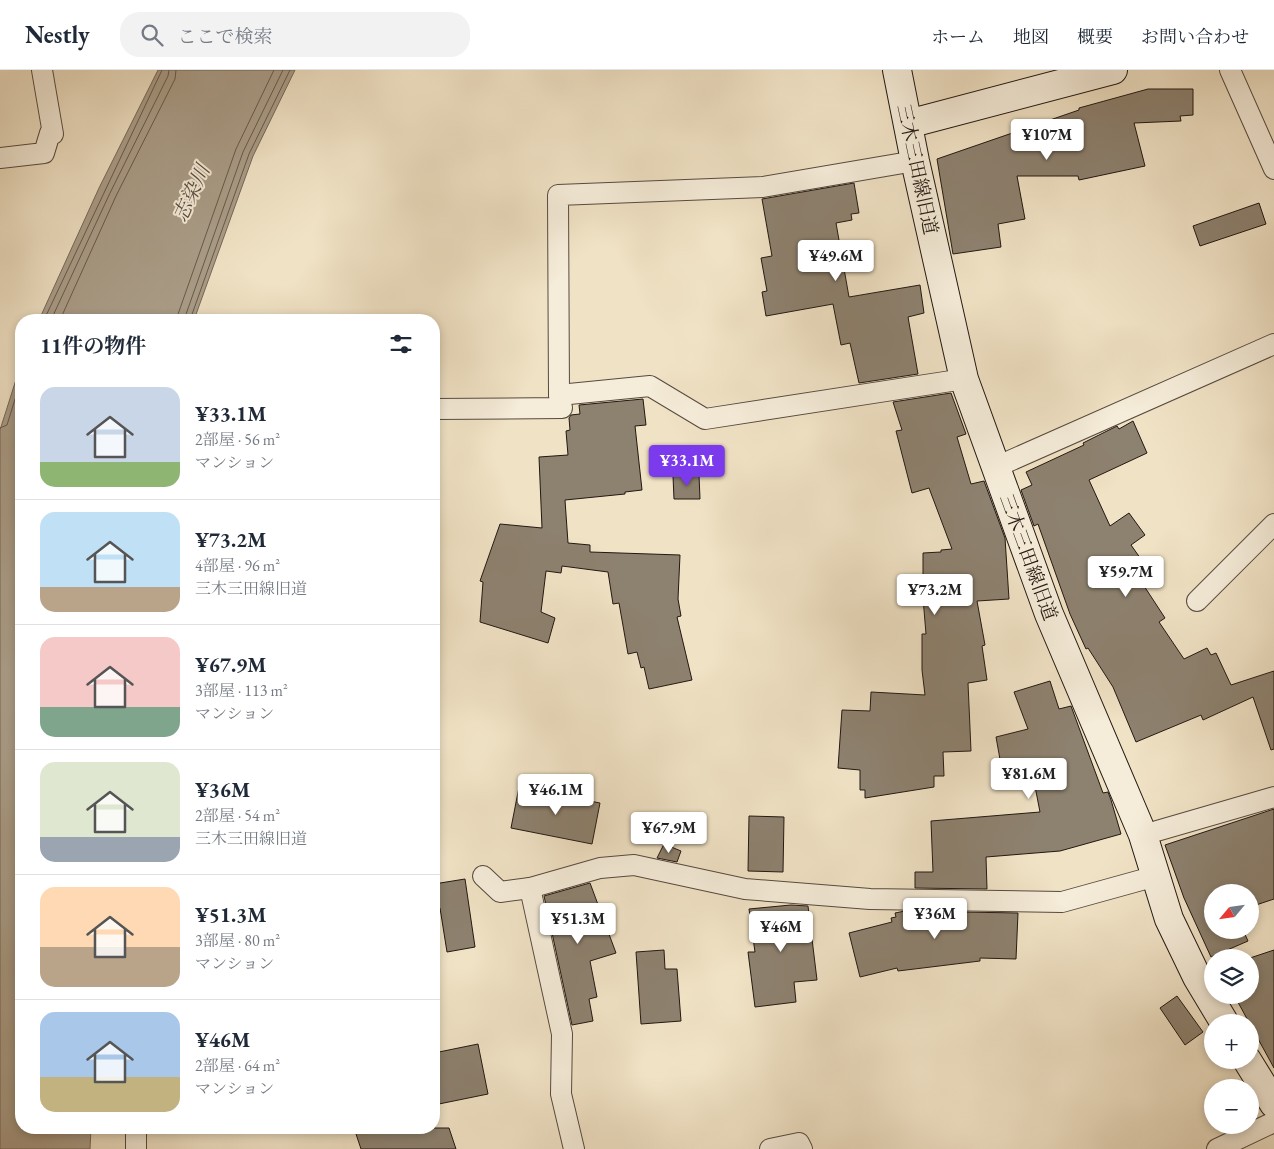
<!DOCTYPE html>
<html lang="ja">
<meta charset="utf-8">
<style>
body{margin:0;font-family:"EB Garamond","Noto Serif JP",serif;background:#f2f2f3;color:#1f2937;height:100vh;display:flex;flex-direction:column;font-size:19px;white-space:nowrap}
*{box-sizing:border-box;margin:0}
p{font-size:16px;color:#747a83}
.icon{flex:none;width:28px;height:28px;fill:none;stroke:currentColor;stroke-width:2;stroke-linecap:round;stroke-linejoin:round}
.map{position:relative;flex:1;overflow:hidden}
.sheet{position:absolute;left:15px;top:244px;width:425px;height:820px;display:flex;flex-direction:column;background:#fff;border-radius:20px;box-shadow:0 2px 8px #0003}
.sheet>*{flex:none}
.needle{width:32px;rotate:241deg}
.controls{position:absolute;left:1204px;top:814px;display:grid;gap:10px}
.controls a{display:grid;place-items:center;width:55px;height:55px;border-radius:50%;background:#fff;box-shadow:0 2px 8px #0003;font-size:25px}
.price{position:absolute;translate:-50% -42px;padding:0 11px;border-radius:5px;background:#fff;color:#222;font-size:16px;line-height:32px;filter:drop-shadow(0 1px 2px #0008)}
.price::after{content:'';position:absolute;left:50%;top:30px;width:15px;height:11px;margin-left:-8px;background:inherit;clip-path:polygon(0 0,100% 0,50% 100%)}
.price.current{background:#7c3aed;color:#fff}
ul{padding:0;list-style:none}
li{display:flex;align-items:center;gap:15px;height:125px;padding:0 25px}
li+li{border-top:1px solid #e0e1e3}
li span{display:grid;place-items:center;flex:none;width:140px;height:100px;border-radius:15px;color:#555}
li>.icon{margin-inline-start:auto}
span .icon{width:60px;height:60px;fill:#fffc;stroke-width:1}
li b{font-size:21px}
h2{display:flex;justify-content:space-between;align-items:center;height:60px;padding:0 25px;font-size:21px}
header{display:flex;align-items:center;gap:30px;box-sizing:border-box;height:70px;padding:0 25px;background:#fff;border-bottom:1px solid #e0e1e3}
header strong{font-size:24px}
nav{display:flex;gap:28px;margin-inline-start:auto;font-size:18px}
.search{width:350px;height:45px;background:#f2f2f3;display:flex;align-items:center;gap:12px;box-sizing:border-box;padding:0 18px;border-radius:20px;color:#747a83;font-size:19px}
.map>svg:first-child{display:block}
.water{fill:#aa9d88;stroke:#746859}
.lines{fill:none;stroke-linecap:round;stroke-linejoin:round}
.shore{stroke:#665a4d;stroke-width:1}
.building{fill:#8d816f;stroke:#221812}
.street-casing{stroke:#564a3f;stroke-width:22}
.secondary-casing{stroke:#221812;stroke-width:30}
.street{stroke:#f5ecd9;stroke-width:20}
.secondary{stroke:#f5ecd9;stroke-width:28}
.labels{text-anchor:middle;stroke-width:4;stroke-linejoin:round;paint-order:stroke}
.street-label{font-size:19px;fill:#221812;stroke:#f5ecd9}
.water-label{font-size:20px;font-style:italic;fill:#584d41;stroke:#f5ecd9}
</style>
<header>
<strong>Nestly</strong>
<div class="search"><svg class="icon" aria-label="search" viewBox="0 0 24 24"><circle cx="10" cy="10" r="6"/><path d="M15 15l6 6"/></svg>ここで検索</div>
<nav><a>ホーム</a><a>地図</a><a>概要</a><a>お問い合わせ</a></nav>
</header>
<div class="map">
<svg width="1274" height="1079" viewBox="0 0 1274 1079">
<rect width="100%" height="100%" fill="#f0e2c5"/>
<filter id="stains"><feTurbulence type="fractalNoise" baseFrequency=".004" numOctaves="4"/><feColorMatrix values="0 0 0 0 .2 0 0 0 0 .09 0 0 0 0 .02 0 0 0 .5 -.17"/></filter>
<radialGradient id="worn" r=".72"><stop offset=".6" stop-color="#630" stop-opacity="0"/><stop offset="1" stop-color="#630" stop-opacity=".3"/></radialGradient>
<g class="water">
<path d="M158,0H295L253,86L194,250H39L99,118Z"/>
<path d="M21,294V1058H91L90,1079H0V360Z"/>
</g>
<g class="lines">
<g class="shore">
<path d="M44,250L162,0"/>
<path d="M51,250L110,123L168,6L169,0"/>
<path d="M60,250L116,126L175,9L176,0"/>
<path d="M176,250L236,79L274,0"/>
<path d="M184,250L243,82L283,0"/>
<path d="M190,250L249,84L290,0"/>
<path d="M0,358L7,355L21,310"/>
</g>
</g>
<g class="building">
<path d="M1148,19H1193V45L1180,46L1181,51L1134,53L1145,96L1079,110L1078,106H1017L1025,149L998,154L1001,177L953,184L937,89L1079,40V38Z"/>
<path d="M854,113L859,143L851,144L852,150L836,153L849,227L920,215L924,243L908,247L918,304L859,313L850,273L841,275L833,234L766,246L762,222L767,221L761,188L772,186L762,129Z"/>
<path d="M1259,133L1266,154L1200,176L1193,156Z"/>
<path d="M951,323L966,364L957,367L971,414L984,411L1005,468L1009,529L977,531L985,575L982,576L987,610L968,613L971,681L943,682L944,706H934V717L865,728V720H860V700L838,698L842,640L870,641L871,622L925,625L922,600V564H926L923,528V483L941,482V480L952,479L929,418L912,423L896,361L902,360L893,332Z"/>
<path d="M643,329L646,355L635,356L642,420L625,422V424L565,430L568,473L590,475V482L680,485L678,529L681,546L677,547L692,610L649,619L644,597L641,598L637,582L628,584L619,533L613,534L608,502L562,496L561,503L546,501L541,542L555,548L548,573L480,552L483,512L480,511L500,454L542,458L539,387L568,385L566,361L570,360L569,348L571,345L580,344L579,335Z"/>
<path d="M1133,351L1147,383L1089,410L1110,456L1129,443L1145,465L1131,475L1143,492L1133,499L1165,548L1159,552L1184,589L1207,578L1211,585L1216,583L1231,615L1274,601V679L1271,680L1253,627L1203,650L1201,645L1136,672L1113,617L1088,578L1086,579L1070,544L1038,454L1034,456L1021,420L1032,415L1026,402L1084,375L1083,373L1117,356L1119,359Z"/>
<path d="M699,405L700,429H674L673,406Z"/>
<path d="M1050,611L1059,639L1071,636L1103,723L1108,722L1111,730L1121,764L1060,781L986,787L987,819L915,818V802H933L931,751L1040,742L1032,701L1003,706L996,667L1028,659L1014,622Z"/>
<path d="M519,717L600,733L592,774L511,758Z"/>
<path d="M1274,739V829L1250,837V822H1212V860H1243L1248,871L1211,887L1184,828L1165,775Z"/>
<path d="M749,746L784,747L783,802L748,801Z"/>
<path d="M664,774L681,781L677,792L657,788Z"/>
<path d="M465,809L475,877L447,882L440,838L434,839V814Z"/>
<path d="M590,813L616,883L590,891L597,927L589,929L593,951L572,955L544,826Z"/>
<path d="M791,835L808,836L817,910L794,912L796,932L755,937L748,882H755L749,839Z"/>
<path d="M905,841L1018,843L1016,889L980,888V891L898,901L897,898L860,907L849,863L892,852L891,848L896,847L895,843Z"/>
<path d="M664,880L665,899H677L681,951L641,954L636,882Z"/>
<path d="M1274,880V998L1234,925H1250V888Z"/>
<path d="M1177,926L1203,962L1185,975L1160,938Z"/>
<path d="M478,974L488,1024L434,1035V983Z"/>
<path d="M354,1058H449L456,1079H361Z"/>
</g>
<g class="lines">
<defs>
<g id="street">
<path d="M1230,0L1274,99"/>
<path d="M0,88L44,83L50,63L53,64L42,0"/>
<path d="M559,325L650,316L705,349L964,309"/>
<path d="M434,339L562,338L559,325L558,125L763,117L915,91"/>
<path d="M996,397L1274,274"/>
<path d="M1197,531L1274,454"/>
<path d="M1143,765L1274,727"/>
<path d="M483,806L500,822L530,818L600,798L634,795L745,819L870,829L1062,832L1156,806"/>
<path d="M530,818L562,964L561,1024L574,1079"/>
<path d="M136,1079V1058"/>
<path d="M770,1079L799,1073L802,1079"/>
<path d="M1217,1079L1274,1052"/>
</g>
<g id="secondary">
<path d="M897,0L915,91L964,309L1049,544L1143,765L1169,849L1197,907L1224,952"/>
<path d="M908,54L1113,0"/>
<path d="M1247,990L1274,1034"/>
</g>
</defs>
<use href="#street" class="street-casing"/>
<use href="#secondary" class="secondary-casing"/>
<use href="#street" class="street"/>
<use href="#secondary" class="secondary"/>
</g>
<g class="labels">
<g class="street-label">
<text transform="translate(918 99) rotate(78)" y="7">三木三田線旧道</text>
<text transform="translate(1029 487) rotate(70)" y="7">三木三田線旧道</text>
</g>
<g class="water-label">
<text transform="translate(191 123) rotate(-65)" y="7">志染川</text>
</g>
</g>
<rect width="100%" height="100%" filter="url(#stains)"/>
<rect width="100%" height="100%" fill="url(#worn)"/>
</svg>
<div class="controls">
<a><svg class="needle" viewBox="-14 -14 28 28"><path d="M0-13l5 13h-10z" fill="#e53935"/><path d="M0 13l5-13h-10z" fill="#747a83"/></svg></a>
<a><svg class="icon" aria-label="layers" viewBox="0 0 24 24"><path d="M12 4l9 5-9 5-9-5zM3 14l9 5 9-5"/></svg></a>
<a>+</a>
<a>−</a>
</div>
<b class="price" style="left:1047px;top:91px">¥107M</b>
<b class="price" style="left:836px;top:212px">¥49.6M</b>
<b class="price current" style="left:687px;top:417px">¥33.1M</b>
<b class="price" style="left:1126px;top:528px">¥59.7M</b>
<b class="price" style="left:935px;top:546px">¥73.2M</b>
<b class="price" style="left:1029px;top:730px">¥81.6M</b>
<b class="price" style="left:556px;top:746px">¥46.1M</b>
<b class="price" style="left:669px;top:784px">¥67.9M</b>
<b class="price" style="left:935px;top:870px">¥36M</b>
<b class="price" style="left:578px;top:875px">¥51.3M</b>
<b class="price" style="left:781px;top:883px">¥46M</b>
<section class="sheet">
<h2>11件の物件<svg class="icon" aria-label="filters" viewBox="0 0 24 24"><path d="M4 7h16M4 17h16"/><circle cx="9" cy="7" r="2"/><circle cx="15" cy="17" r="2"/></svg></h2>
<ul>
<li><span style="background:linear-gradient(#c9d6e8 75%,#8fb573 0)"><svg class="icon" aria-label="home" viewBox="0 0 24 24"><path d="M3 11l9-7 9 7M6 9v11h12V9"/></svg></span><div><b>¥33.1M</b><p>2部屋 · 56 m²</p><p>マンション</p></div></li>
<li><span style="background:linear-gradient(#bfe0f5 75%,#b9a48a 0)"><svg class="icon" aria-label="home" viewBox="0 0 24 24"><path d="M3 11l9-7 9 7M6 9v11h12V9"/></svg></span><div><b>¥73.2M</b><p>4部屋 · 96 m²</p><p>三木三田線旧道</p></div></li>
<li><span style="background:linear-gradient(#f6c9c9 70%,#7fa58c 0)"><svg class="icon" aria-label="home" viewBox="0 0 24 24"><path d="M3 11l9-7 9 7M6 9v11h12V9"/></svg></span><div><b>¥67.9M</b><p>3部屋 · 113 m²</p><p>マンション</p></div></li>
<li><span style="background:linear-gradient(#dfe7d0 75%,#9aa5b1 0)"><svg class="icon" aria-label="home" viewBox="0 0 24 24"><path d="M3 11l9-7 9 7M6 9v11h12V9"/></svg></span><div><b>¥36M</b><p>2部屋 · 54 m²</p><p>三木三田線旧道</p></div></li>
<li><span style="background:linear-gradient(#ffd9b3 60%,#b9a48a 0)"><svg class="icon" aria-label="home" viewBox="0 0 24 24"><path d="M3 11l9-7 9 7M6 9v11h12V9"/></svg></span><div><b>¥51.3M</b><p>3部屋 · 80 m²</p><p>マンション</p></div></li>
<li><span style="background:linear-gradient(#a9c7e8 65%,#c2b280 0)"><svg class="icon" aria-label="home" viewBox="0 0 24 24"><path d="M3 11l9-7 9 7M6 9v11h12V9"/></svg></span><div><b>¥46M</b><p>2部屋 · 64 m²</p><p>マンション</p></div></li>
</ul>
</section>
</div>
